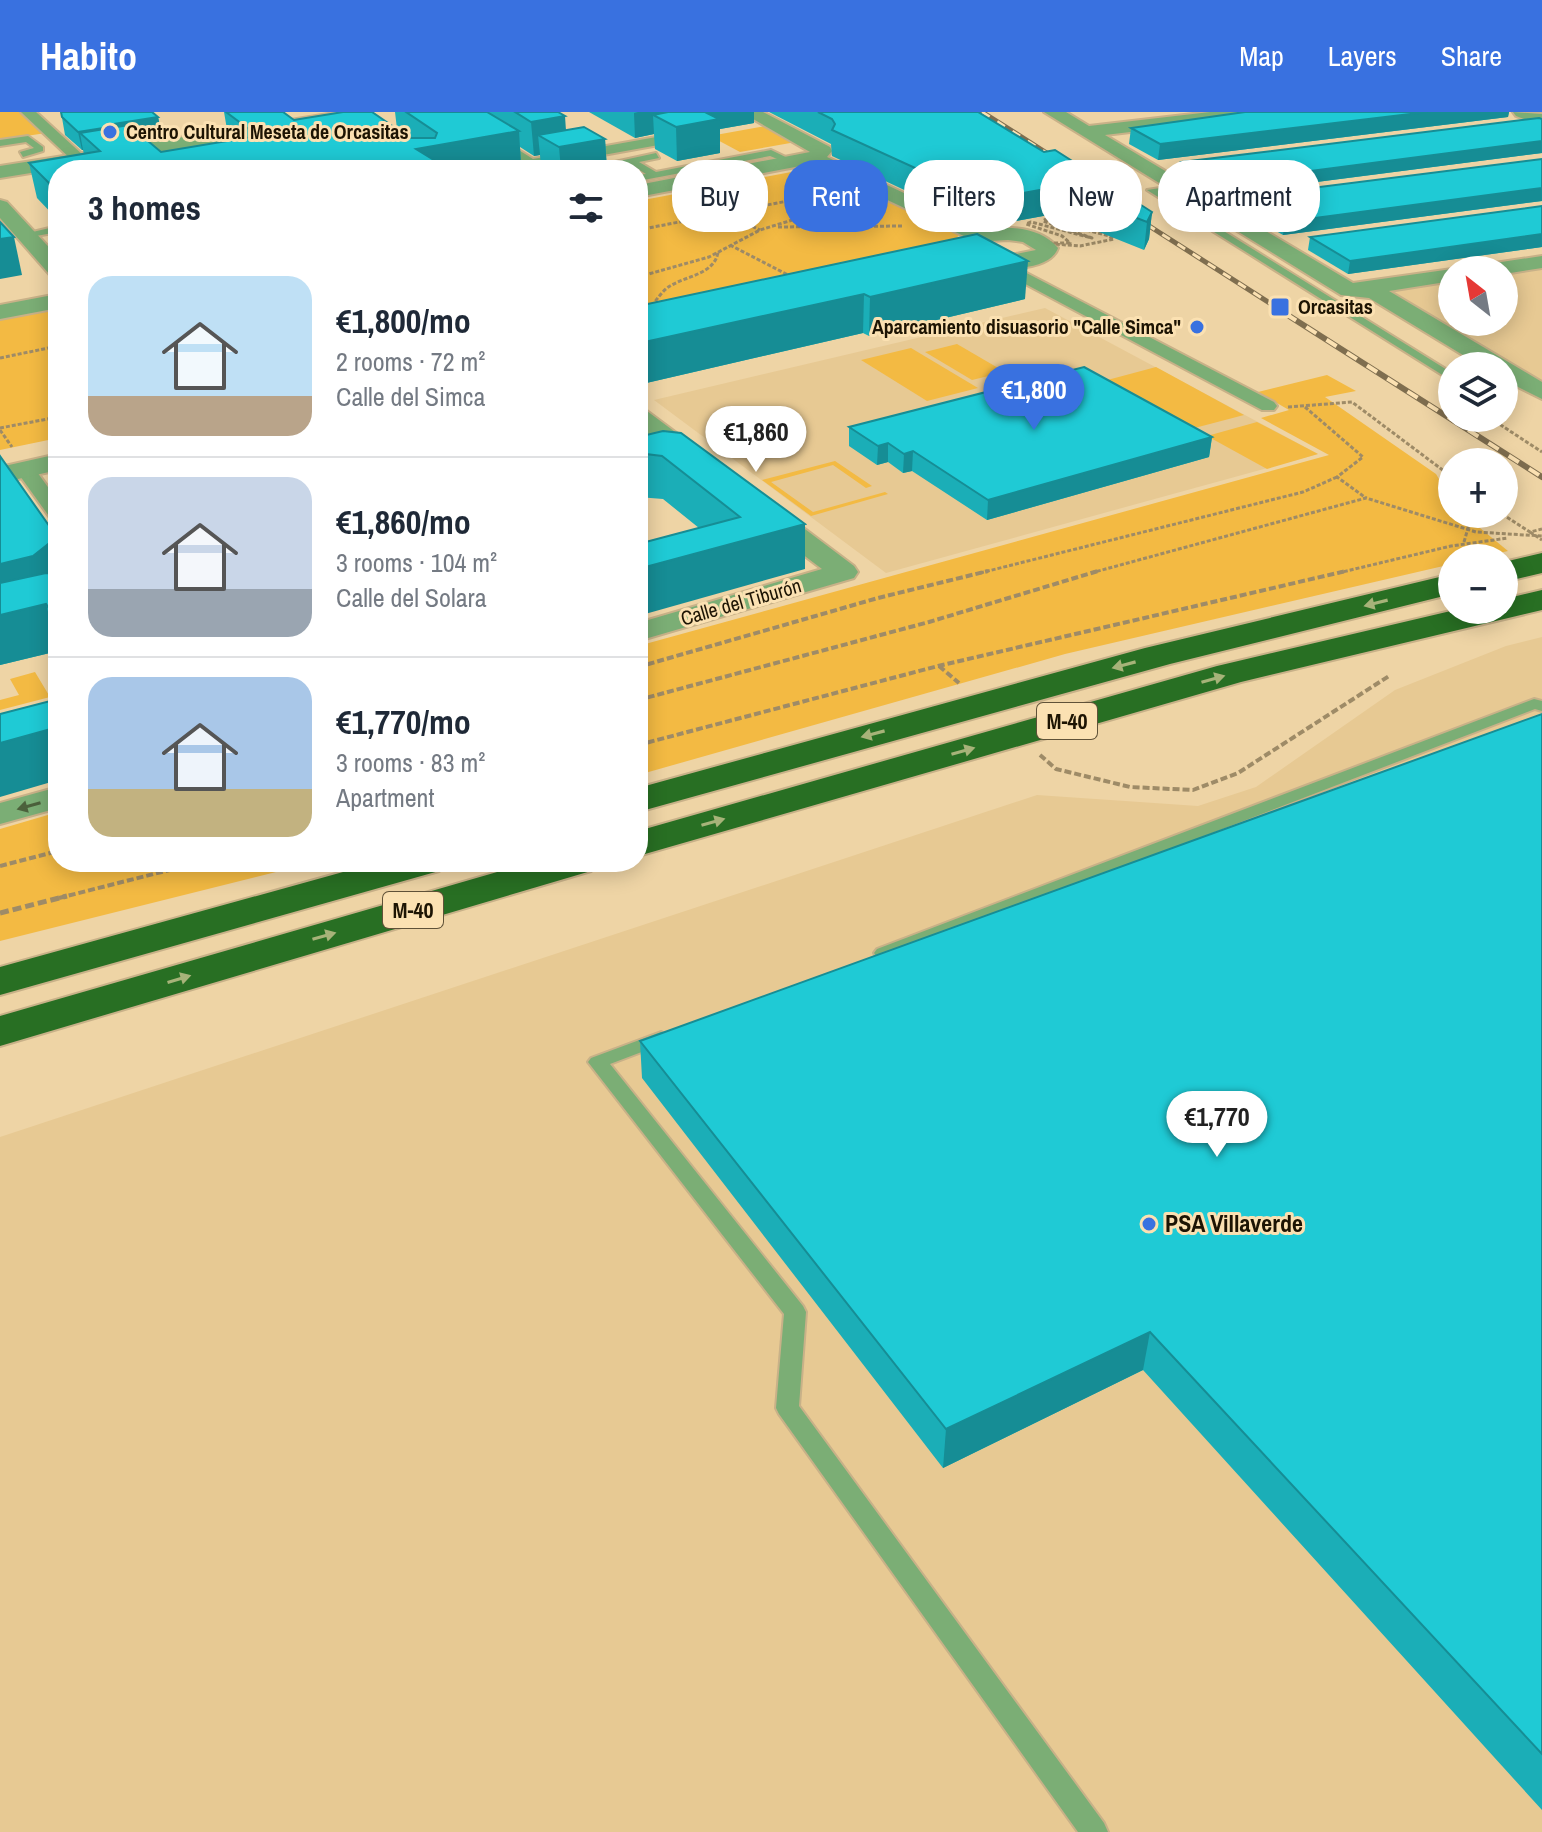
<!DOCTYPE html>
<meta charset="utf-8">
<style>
body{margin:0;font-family:"Archivo Narrow",sans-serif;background:#f6f6f7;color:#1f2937;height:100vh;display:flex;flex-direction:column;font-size:30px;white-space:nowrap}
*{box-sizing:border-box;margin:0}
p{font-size:26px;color:#747a83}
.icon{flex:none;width:44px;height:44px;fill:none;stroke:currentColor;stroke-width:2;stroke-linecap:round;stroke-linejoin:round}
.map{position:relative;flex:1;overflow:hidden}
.drawer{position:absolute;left:48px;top:48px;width:600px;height:712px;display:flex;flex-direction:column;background:#fff;border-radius:32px;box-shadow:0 4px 20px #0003}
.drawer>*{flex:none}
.guide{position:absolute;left:672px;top:48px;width:750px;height:72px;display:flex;gap:16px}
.needle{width:52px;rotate:329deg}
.buttons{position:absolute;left:1438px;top:144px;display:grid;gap:16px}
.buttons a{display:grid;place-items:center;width:80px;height:80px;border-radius:50%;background:#fff;box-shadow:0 4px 20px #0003;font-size:40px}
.price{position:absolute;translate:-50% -68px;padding:0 18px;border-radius:28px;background:#fff;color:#222;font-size:26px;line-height:52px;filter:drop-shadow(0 2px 4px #0008)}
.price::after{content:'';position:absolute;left:50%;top:48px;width:24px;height:18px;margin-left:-12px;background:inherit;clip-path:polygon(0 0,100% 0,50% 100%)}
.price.on{background:#3971e0;color:#fff}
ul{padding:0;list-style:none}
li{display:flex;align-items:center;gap:24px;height:200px;padding:0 40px}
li+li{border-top:2px solid #e0e1e3}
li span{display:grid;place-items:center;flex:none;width:224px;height:160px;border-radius:24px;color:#555}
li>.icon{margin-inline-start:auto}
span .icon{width:96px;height:96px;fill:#fffc;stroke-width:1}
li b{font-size:34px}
h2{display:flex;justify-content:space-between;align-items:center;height:96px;padding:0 40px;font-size:34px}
.chip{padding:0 28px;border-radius:32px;background:#fff;box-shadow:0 4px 20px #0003;font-size:28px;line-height:72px}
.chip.on{background:#3971e0;color:#fff}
header{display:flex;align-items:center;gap:48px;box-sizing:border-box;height:112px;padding:0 40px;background:#3971e0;color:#fff}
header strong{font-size:38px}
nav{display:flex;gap:44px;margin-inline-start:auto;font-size:28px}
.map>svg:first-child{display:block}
.built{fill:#e7c993}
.green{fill:#f3ba43}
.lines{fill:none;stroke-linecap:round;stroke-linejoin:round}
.service-casing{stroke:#c8b188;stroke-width:4}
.pedestrian-casing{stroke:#c8b188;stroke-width:4}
.minor-casing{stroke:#c8b188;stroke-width:4}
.motorway-casing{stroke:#c8b188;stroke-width:4}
.path-far2{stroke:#9e8b67;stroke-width:3;stroke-dasharray:4 2;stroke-linecap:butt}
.path-far1{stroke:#9e8b67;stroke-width:4;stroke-dasharray:7 3;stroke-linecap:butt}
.path{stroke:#9e8b67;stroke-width:5;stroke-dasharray:9 4;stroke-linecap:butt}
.service{fill:#7bae75;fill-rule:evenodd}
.pedestrian{fill:#7bae75;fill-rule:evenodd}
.minor{fill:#7bae75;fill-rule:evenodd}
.motorway{fill:#286f23;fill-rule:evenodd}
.rail-far1-casing{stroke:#7f6e4f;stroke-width:5}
.rail-casing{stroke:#7f6e4f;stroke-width:6}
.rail-far1{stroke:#fbe1b2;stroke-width:3;stroke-dasharray:9;stroke-linecap:butt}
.rail{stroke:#fbe1b2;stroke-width:4;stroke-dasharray:12;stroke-linecap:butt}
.path-bridge{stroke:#9e8b67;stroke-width:3;stroke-dasharray:4 2;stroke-linecap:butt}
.wall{fill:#1baeb7}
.shaded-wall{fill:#168d95}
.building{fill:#1fcad5;stroke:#168d95;stroke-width:2}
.oneway{fill:#a7b379}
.oneway2{fill:#4c613c}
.poi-dot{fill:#3971e0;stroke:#fbe1b2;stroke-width:3}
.labels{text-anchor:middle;stroke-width:6;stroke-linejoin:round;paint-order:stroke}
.far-poi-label{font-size:20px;font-weight:bold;fill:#1d1403;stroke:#fbe1b2;text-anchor:start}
.far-street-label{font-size:20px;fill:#1d1403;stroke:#fbe1b2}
.shield{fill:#fbe1b2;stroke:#605238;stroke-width:2}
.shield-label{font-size:22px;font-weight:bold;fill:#1d1403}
.poi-label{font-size:24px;font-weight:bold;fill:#1d1403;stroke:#fbe1b2;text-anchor:start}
</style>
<header>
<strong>Habito</strong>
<nav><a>Map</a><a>Layers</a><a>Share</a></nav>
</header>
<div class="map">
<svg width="1542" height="1720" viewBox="0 0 1542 1720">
<rect width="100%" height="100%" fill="#eed4a5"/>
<g class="built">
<path d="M1542,154V269L1389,177L1452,168V210H1504V160Z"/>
<path d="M1045,196L1318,342L886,461L654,288Z"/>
<path d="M1542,525V1720H0V1025L1037,683L1198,694L1256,675L1395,578L1506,534Z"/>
</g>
<g class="green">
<path d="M0,0H23L46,21L0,28Z"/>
<path d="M765,14L796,30L740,40L710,24Z"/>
<path d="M818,55L959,123L948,136L638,202V89Z"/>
<path d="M58,194V326L0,338V204Z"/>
<path d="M957,232L1005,260L972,268L925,240Z"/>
<path d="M911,236L978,276L927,289L861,248Z"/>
<path d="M1156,255L1244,303L1187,318L1100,270Z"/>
<path d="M1327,263L1356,279L1325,285L1436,362L1452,389V402H1463L1508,439L1477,446H1452V452L1065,542L638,663V534L1329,343L1261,306L1289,298L1258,280Z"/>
<path d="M1257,310L1318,342L1267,357L1207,324Z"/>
<path d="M835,349L872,374L866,376L833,353L771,370L813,400L885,380L888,382L811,404L762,368Z"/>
<path d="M35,560L50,585L0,598V588L19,583L10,567Z"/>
<path d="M58,700V750H316L0,829V717Z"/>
</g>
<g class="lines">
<defs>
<g id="service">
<path d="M28,24L43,35V39L23,45L20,40L34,36L26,30L0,34V28Z"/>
<path d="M771,38L796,50L792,53L770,44L638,69V63L646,62L630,52L606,56L601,53L656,41L659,46L639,50L656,60Z"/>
<path d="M1180,73V77L1161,80L1452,261V269L1147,78Z"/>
<path d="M58,114V120L25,126L20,123Z"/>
<path d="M1534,587L1542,589V599L1535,597L889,845H877L874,841L877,837Z"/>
<path d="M661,920L670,926L668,930L610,952L803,1194L806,1200L799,1294L1104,1711L1108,1720H1078L779,1302L776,1296L784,1202L588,950L591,946Z"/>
</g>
<g id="pedestrian">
<path d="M21,0H36L84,44V50H74Z"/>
<path d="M442,0H458L533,47L679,21L642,0H659L699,23L692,27L531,56Z"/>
<path d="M994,144L1274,290L1277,294L1274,298H1262L988,152L986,149Z"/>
<path d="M25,351L32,353L58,389V409L51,407L15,357Z"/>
</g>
<g id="minor">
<path d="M341,0H365L350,9L0,66V54Z"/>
<path d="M741,0H763L830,35L832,39L827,45L983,118C1008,113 1041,115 1058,136C1049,162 989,159 969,149C964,146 960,140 958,134L966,125L811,52L638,85V73L810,40ZM1008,128L1023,130L1036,138L1011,143L981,139L979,135L990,129Z"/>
<path d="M1044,0H1066L1089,14L1210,0H1265L1256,5L1105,23L1353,171L1452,157L1458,158H1452V169L1389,179L1542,270V287L1504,268V254H1481L1369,186L1341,183Z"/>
<path d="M1513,0L1542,2V14L1516,4Z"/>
<path d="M0,88L7,90L58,145V164L50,163L0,106Z"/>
<path d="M1542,144V156L1504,162V158H1477L1488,152Z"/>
<path d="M58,182V196L0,207V193Z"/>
<path d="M638,297L647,299L710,346L714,352L710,358H692L638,316Z"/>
<path d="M58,342V358L0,371V355Z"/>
<path d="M763,391L773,393L854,454L858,460L854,466L638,529V511L822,457L753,405L749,399L753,393Z"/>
<path d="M58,675V696L0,712V691Z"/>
</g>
<g id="motorway">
<path d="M1542,441V461L1504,470V450Z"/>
<path d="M1452,462V482L1170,552L638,700V676L1145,536Z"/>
<path d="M1542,478V498L1241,570L638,744V719L1217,554L1455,498H1504V487Z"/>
<path d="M379,750H446L439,759L0,883V855Z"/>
<path d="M532,750H598L591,759L0,934V904Z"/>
</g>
</defs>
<use href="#service" class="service-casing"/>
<use href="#pedestrian" class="pedestrian-casing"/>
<use href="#minor" class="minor-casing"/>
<use href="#motorway" class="motorway-casing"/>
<g class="path-far2">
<path d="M698,89L760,118"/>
<path d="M1046,107L1109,124L1114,127L1080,134L1042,131H1070L1062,124L1026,112L1031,110L1092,126L1043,109Z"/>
<path d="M778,115L904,114"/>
<path d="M638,118L798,87L829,78"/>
<path d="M730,133L792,165"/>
<path d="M638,165L709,145L760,118L815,101L828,92L832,79"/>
<path d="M652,194C657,187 663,178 670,174C686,164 715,162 718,140"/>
<path d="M0,246L58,234"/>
<path d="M1288,295L1352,290L1452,365"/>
<path d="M1305,295L1363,345L1337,365L1366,386"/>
<path d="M1490,306L1542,340"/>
<path d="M0,316L58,305"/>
<path d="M0,318L12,335"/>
<path d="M1502,402L1530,420L1542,417"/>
<path d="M1464,430L1472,402"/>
<path d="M980,461L1303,380L1337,365"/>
<path d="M1091,461L1366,386L1476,420L1542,424"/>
<path d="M1338,461L1451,434L1508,426"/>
</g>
<g class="path-far1">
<path d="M939,554L959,571"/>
<path d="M638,555L878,486L988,459"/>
<path d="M638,588L929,510L1098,459"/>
<path d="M638,633L938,554L1346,459"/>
<path d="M1040,643L1056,657L1130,675L1193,678L1238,661L1389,564"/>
<path d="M0,754L58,739"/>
<path d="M59,786L201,750"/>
</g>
<path class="path" d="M0,801L67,784"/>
<use href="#service" class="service"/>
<use href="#pedestrian" class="pedestrian"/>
<use href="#minor" class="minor"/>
<use href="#motorway" class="motorway"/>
<defs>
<g id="rail-far1">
<path d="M982,0L1064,52"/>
<path d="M1132,103L1290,204"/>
</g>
<path id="rail" d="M1286,202L1542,365"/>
</defs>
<use href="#rail-far1" class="rail-far1-casing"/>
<use href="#rail" class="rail-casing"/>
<use href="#rail-far1" class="rail-far1"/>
<use href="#rail" class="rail"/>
<path class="path-bridge" d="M1530,420L1542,428"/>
</g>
<g class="wall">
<path d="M61,0L158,5L162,23L144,25L161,40L229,29L224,0H283L294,8L397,17L395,0H558L566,18L605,27L607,58H542L541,57L540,43L534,44L520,35L521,53L495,58H58V108L37,86L29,51L84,42L83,38H82L65,23Z"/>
<path d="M589,0H754V11L720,17V41L677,49L655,37L654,22L635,26Z"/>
<path d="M769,0H978L1044,40L1152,100L1149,127L1144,138L1054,102L983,115L832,44L831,32Z"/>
<path d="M1237,0H1509L1508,5L1158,48L1129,32L1131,16L1237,1Z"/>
<path d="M1542,7V41L1215,83L1180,63L1182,50Z"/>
<path d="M1542,47V89L1283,123L1239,98L1241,85Z"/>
<path d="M1542,94V135L1348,162L1308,138L1310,125Z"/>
<path d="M977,122L1025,187L869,224L863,221L642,272L638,269V194Z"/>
<path d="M638,295L639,325L805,412V457L699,416L663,387L638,385Z"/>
<path d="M849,315L1212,325L1209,345L987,408L912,359L903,361L888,350L877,353L849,334Z"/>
<path d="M0,344L57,425L58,431V539L0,553Z"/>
<path d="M1542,602V1698L1143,1258L943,1356L642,966L640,929Z"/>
</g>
<g class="shaded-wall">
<path d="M638,0H670L653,3L654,22L635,26L634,1Z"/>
<path d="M700,0H754V11L720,17V41L677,49L676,15Z"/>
<path d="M1427,0H1509L1508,5L1158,48L1160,32Z"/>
<path d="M565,4L567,34L605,27L607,58H561L559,35L538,23L540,43L534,44L531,10Z"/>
<path d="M158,5L162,23L119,30L80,21L83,38H82L78,20L113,12Z"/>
<path d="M519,19L521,53L495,58H392L416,37Z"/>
<path d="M1542,29V41L1215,83L1217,71Z"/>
<path d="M1056,75L1054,102L983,115L985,88Z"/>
<path d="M1542,76V89L1283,123L1285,110Z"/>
<path d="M1152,100L1149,127L1144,138L1147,110Z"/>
<path d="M0,117L14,125L22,163L0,167Z"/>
<path d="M1542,122V135L1348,162L1350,149Z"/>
<path d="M1028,149L1025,187L869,224L870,185Z"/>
<path d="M864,182L863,221L642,272L640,231Z"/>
<path d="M1212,325L1209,345L987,408L988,388Z"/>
<path d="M888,331V350L877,353L878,334Z"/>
<path d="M913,339L912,359L903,361L904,342Z"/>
<path d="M805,412V457L638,504V457Z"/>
<path d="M57,425L58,431V479L0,502V452Z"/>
<path d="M46,492L58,539L0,553V503Z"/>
<path d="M58,615V668L0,685V631Z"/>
<path d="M1150,1220L1143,1258L943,1356L946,1317Z"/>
</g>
<g class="building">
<path d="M61,0H152L158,5L113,12L116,14L78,20L62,5Z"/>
<path d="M226,0H283L294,8L343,0H372L410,26H435L437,21L406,0H487L519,19L416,37L437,50L392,58H58V80L29,51L100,39L80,21L129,13L161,40L258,24Z"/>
<path d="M515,0H558L565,4L531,10Z"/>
<path d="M668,0H705L719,7L676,15L653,3Z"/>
<path d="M818,0H978L1044,40L1055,38L1152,100L1147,110L1056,75L985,88L832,18L835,12L832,7Z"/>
<path d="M1245,0H1427L1160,32L1131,16Z"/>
<path d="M1539,6L1542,7V29L1217,71L1182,50Z"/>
<path d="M584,15L605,27L559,35L538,23Z"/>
<path d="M1542,47V76L1285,110L1241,85Z"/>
<path d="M1542,94V122L1350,149L1310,125Z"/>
<path d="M0,110L14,125L0,127Z"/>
<path d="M977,122L1028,149L870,185L864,182L640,231L638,229V194Z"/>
<path d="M1084,255L1212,325L988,388L913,339L904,342L888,331L878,334L849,315Z"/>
<path d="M663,319L681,321L805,412L638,457V432L740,405L662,344L638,341V325Z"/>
<path d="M0,344L57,425L33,444L0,452Z"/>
<path d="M46,461L58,462V510L46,492L0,503V471Z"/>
<path d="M58,587V615L0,631V602Z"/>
<path d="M1542,602V1642L1150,1220L946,1317L640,929Z"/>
</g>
<defs><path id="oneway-solid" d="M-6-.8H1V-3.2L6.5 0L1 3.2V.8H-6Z" transform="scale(2)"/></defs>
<g class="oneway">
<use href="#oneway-solid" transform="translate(1376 491) rotate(166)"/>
<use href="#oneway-solid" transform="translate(1124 553) rotate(165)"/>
<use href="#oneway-solid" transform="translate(1213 567) rotate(-16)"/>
<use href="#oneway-solid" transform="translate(873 622) rotate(165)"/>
<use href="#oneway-solid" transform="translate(963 639) rotate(-16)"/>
<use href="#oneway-solid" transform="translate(713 710) rotate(-16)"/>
<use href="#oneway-solid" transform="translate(324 824) rotate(-16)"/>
<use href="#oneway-solid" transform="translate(179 867) rotate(-17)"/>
</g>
<use class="oneway2" href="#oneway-solid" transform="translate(29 694) rotate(164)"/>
<g class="poi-dot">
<circle cx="110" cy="20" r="8"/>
<rect x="1270" y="185" width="20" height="20" rx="4"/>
<circle cx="1197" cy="215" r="8"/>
<circle cx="1149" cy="1112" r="8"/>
</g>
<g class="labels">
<g class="far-poi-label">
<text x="126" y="27">Centro Cultural Meseta de Orcasitas</text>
<text x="1298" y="202">Orcasitas</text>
<text x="1181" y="222" text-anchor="end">Aparcamiento disuasorio "Calle Simca"</text>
</g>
<g class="far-street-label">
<text transform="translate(741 490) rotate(-16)" y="7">Calle del Tiburón</text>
</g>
<g class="shield">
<rect x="1037" y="591" width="60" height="36" rx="6"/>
<rect x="383" y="780" width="60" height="36" rx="6"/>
</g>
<g class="shield-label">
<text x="1067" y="617">M-40</text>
<text x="413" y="806">M-40</text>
</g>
<g class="poi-label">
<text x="1165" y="1120">PSA Villaverde</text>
</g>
</g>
</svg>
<div class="buttons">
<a><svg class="needle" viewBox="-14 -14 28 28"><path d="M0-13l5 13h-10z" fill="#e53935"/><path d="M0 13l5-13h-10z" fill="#747a83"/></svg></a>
<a><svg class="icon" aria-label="layers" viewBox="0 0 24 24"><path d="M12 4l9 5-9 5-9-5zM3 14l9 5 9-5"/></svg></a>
<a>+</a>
<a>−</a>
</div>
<b class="price on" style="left:1034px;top:320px">€1,800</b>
<b class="price" style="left:756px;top:362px">€1,860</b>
<b class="price" style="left:1217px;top:1047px">€1,770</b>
<div class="guide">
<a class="chip">Buy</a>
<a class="chip on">Rent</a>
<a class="chip">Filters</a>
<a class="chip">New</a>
<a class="chip">Apartment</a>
</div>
<section class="drawer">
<h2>3 homes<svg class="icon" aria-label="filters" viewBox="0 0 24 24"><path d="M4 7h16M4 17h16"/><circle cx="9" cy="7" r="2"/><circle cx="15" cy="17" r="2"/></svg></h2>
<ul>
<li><span style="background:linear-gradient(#bfe0f5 75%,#b9a48a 0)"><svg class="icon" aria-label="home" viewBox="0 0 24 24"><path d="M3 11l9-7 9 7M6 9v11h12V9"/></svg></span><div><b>€1,800/mo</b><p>2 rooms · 72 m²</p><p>Calle del Simca</p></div></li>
<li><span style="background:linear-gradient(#c9d6e8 70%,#9aa5b1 0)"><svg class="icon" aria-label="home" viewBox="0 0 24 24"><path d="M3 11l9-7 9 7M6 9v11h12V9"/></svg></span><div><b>€1,860/mo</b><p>3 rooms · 104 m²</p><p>Calle del Solara</p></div></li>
<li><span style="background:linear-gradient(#a9c7e8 70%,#c2b280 0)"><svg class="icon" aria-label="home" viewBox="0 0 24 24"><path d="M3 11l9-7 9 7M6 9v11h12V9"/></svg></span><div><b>€1,770/mo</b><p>3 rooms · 83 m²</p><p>Apartment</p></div></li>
</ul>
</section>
</div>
